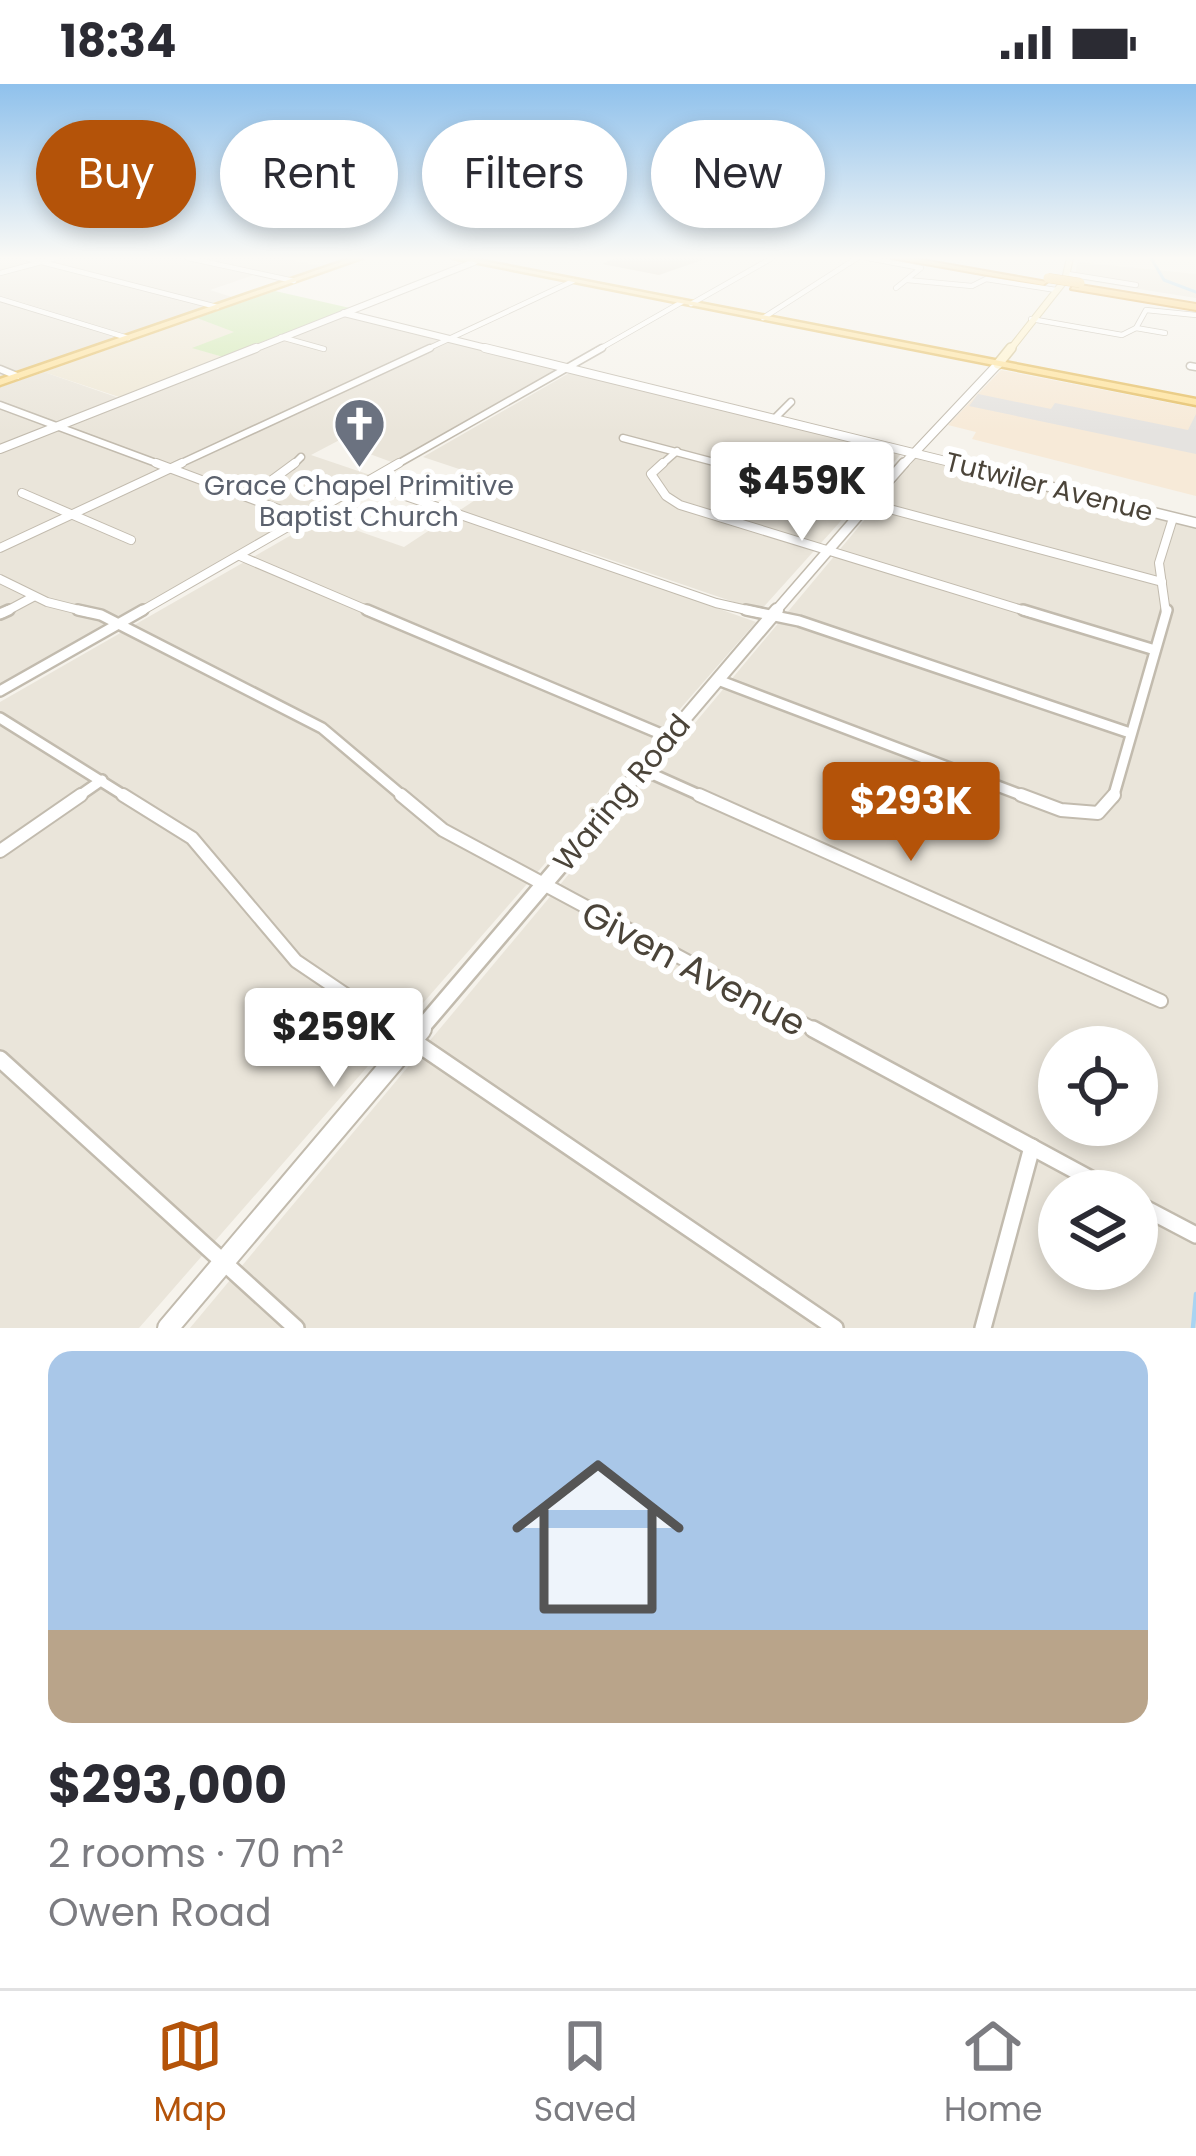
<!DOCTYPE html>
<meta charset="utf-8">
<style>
body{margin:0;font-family:Poppins,sans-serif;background:#f2f2f3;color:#2b2b33;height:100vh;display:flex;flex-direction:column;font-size:45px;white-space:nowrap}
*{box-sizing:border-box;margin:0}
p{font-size:39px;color:#7c7c81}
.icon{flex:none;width:66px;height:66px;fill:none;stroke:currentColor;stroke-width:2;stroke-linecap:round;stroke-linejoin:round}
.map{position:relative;height:1244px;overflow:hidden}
.drawer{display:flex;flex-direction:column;background:#fff;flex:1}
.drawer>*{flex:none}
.top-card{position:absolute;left:36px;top:36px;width:1125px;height:108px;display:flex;gap:24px}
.fabs{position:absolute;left:1038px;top:942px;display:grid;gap:24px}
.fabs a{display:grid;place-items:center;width:120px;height:120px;border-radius:50%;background:#fff;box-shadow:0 6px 18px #0003;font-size:60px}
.price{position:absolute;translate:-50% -102px;padding:0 27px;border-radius:12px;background:#fff;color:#222;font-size:39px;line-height:78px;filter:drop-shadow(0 3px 6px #0008)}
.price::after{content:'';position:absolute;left:50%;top:72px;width:36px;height:27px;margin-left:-18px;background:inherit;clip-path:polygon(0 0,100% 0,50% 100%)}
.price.selected{background:#b45309;color:#fff}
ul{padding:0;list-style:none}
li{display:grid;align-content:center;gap:24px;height:636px;padding:0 48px}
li+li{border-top:3px solid #e1e1e2}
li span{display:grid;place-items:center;height:372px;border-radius:24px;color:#555}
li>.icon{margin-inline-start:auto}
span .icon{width:216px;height:216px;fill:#fffc;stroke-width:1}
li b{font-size:51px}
.tag{padding:0 42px;border-radius:54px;background:#fff;box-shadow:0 6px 18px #0003;font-size:42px;line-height:108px}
.tag.selected{background:#b45309;color:#fff}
.status{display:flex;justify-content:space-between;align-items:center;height:84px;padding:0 60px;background:#fff;direction:ltr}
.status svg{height:33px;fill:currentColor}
.dock{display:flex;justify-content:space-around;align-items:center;height:168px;border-top:3px solid #e1e1e2;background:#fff;font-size:33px;color:#7c7c81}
.dock a{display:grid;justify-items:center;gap:6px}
.dock .selected{color:#b45309}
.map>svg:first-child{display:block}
.residential{fill:#eae5da;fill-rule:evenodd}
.commercial{fill:#f7ead8}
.education{fill:#efe8d6}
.green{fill:#d2eab5}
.parking{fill:#e5e3e0}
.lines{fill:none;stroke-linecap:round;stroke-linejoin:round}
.stream-far1{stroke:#a9d4f2;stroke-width:3}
.stream{stroke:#a9d4f2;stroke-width:4.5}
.building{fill:#d8cfc1}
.minor-far5-casing{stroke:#c2bbae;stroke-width:6}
.minor-far4-casing{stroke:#c2bbae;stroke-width:9}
.minor-far3-casing{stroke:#c2bbae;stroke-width:10}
.minor-far2-casing{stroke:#c2bbae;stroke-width:14}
.minor-far1-casing{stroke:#c2bbae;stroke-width:16}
.minor-casing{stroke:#c2bbae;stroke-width:20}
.tertiary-far5-casing{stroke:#c2bbae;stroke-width:8}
.tertiary-far4-casing{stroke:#c2bbae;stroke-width:10}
.tertiary-far3-casing{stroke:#c2bbae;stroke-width:12}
.tertiary-far2-casing{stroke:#c2bbae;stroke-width:16}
.tertiary-far1-casing{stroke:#c2bbae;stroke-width:20}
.tertiary-casing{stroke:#c2bbae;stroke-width:24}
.secondary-far1-casing{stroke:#d6c79b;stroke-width:8}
.secondary-casing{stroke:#d6c79b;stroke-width:12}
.primary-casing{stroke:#e6c16a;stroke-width:5}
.motorway-casing{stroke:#e0a43c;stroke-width:4}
.minor-far5{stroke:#fff;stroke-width:4.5}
.minor-far4{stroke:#fff;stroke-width:6}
.minor-far3{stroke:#fff;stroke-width:8}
.minor-far2{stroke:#fff;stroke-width:9}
.minor-far1{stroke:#fff;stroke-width:12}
.minor{stroke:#fff;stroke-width:15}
.tertiary-far5{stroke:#fff;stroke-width:6}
.tertiary-far4{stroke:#fff;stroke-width:8}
.tertiary-far3{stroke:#fff;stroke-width:9}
.tertiary-far2{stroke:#fff;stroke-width:12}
.tertiary-far1{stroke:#fff;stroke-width:15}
.tertiary{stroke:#fff;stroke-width:20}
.secondary-far1{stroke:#fff3cd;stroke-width:6}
.secondary{stroke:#fff3cd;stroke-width:9}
.primary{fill:#ffe39c;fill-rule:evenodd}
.motorway{fill:#ffcf6e;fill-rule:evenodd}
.motorway-bridge-casing{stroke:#e0a43c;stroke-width:10;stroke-linecap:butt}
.motorway-bridge{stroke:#ffcf6e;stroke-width:9}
.labels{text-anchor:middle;stroke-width:12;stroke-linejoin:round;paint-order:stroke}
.far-worship-label{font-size:27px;fill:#5b616d;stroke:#fff}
.far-street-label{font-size:27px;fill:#4b4439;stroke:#fff}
.street-label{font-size:30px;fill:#4b4439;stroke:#fff}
.near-street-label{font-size:36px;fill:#4b4439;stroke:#fff}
</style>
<div class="status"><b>18:34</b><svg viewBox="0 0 49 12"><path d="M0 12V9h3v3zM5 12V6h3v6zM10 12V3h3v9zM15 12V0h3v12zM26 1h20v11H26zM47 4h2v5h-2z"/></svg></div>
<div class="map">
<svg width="1196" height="1244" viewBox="0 0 1196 1244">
<rect width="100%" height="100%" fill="#f6f3ec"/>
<g class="residential">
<path d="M0,174H281L326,183L285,197L257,190L210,206L235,214L0,294Z"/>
<path d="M1077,178L1196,190V214L1075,195Z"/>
<path d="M344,232L561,285L397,380L356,365L371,357L351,350L311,371L373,392L0,604V367Z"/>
<path d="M44,288L122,315L0,362V303Z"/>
<path d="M571,288L901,370L760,527L582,466L573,473L756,538L139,1244H0V618L321,434L404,463L501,399L423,373Z"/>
<path d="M917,373L1196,443V1244H190ZM1059,963H1137V1041H1059ZM1059,1107H1137V1185H1059Z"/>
</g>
<path class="commercial" d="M1001,286L1196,324V412L972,355L976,348L948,341Z"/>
<path class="education" d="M197,234L234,244V249L194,264L223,273L122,314L44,288Z"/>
<path class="green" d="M275,207L350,224L223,273L192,264L234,248L197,234Z"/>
<path class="parking" d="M978,310L1051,325L1055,319L1188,346L1196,330V370L969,322Z"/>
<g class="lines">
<path class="stream-far1" d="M1151,174L1164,196L1196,208"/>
<path class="stream" d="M1193,1244L1196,1210"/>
</g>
<path class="building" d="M615,174H708L659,191L602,180Z"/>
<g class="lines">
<defs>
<g id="minor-far5">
<path d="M26,174L217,223"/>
<path d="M188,174L294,197"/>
<path d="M868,174L921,184L896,204"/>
<path d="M0,189L56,174"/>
<path d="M1068,190L1136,201"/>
<path d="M907,196L972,202L986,195L1056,206"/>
<path d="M0,215L128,254"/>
<path d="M691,220L772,174"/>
<path d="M763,234L857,174"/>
<path d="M1031,235L1122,251L1136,244L1146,226L1196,231"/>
<path d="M1136,244L1165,249"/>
<path d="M281,253L324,265"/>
<path d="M423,267L573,197"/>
<path d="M596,267L682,218"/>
</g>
<g id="minor-far4">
<path d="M1190,282L1196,283"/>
<path d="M0,285L17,292"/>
<path d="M0,321L164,382"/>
<path d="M774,335L791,318"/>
<path d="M623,354L729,382"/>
<path d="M175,382L430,264"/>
<path d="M292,382L301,373"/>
<path d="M394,382L602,264"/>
<path d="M660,382L677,367"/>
</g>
<g id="minor-far3">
<path d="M156,379L305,435"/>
<path d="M663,379L651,390L666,412L680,421L1032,529"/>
<path d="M718,379L1162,498"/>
<path d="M368,399L716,519L760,529"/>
<path d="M22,409L131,456"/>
<path d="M249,413L295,379"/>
<path d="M0,464L182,379"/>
<path d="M240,472L374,529"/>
<path d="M0,495L47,518L91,529"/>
<path d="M3,529L33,513"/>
<path d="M138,529L399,379"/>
<path d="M1166,529L1159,479L1173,434"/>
</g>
<g id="minor-far2">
<path d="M78,526L101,531L322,644L405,714"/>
<path d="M367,526L668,653"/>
<path d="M746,526L799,537L1130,649"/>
<path d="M1023,526L1155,566"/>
<path d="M0,530L9,526"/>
<path d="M718,596L1029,714"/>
<path d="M0,607L143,526"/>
<path d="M0,634L128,714"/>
<path d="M641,685L706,714"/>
<path d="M76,714L102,696"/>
<path d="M1113,714L1167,526"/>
</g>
<g id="minor-far1">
<path d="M123,711L192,754L296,877L401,948"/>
<path d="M401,711L443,746L819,948"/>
<path d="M699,711L1161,917"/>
<path d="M1021,711L1061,726L1098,729L1114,711"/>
<path d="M0,767L81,711"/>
</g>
<g id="minor">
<path d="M396,945L835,1244"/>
<path d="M813,945L1113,1107"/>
<path d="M0,975L296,1244"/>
<path d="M1137,1120L1196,1151"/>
<path d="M983,1244L1032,1063"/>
</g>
<g id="tertiary-far5">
<path d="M344,229L498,267"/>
<path d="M249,267L474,178"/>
</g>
<g id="tertiary-far4">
<path d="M485,264L966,382"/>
<path d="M0,365L256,264"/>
<path d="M902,382L998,280"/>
</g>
<g id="tertiary-far3">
<path d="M954,379L1196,439"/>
<path d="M774,529L904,379"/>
</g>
<path id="tertiary-far2" d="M617,714L777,526"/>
<path id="tertiary-far1" d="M418,948L620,711"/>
<path id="tertiary" d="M168,1244L421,945"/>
<path id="secondary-far1" d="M1009,267L1065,196L1070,174"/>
<path id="secondary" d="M998,280L1011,264"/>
<g id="primary">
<path d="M352,174H362L0,301V295Z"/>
<path d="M453,174H467L1196,315V321Z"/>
</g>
<g id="motorway">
<path d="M892,174H911L1047,198L1043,201Z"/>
<path d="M1074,200L1196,220V226L1071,205Z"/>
</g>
</defs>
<use href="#minor-far5" class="minor-far5-casing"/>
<use href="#minor-far4" class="minor-far4-casing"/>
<use href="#minor-far3" class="minor-far3-casing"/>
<use href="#minor-far2" class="minor-far2-casing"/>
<use href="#minor-far1" class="minor-far1-casing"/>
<use href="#minor" class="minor-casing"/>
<use href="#tertiary-far5" class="tertiary-far5-casing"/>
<use href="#tertiary-far4" class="tertiary-far4-casing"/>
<use href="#tertiary-far3" class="tertiary-far3-casing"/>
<use href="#tertiary-far2" class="tertiary-far2-casing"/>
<use href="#tertiary-far1" class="tertiary-far1-casing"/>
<use href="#tertiary" class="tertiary-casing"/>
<use href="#secondary-far1" class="secondary-far1-casing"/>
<use href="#secondary" class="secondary-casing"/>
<use href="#primary" class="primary-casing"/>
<use href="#motorway" class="motorway-casing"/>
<use href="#minor-far5" class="minor-far5"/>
<use href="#minor-far4" class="minor-far4"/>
<use href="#minor-far3" class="minor-far3"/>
<use href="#minor-far2" class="minor-far2"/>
<use href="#minor-far1" class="minor-far1"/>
<use href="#minor" class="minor"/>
<use href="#tertiary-far5" class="tertiary-far5"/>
<use href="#tertiary-far4" class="tertiary-far4"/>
<use href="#tertiary-far3" class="tertiary-far3"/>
<use href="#tertiary-far2" class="tertiary-far2"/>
<use href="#tertiary-far1" class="tertiary-far1"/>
<use href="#tertiary" class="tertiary"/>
<use href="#secondary-far1" class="secondary-far1"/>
<use href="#secondary" class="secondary"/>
<use href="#primary" class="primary"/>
<use href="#motorway" class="motorway"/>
<defs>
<path id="motorway-bridge" d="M1048,194L1080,199"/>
</defs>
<use href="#motorway-bridge" class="motorway-bridge-casing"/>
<use href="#motorway-bridge" class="motorway-bridge"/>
</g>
<linearGradient id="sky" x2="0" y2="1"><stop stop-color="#8fc1ec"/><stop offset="0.5" stop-color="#fbfaf6"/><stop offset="1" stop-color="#fbfaf6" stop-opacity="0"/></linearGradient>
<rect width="1196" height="348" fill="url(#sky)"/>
<defs>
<symbol id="church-pin" viewBox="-11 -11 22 30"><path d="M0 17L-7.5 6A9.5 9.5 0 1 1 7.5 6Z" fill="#6b7280" stroke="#fff"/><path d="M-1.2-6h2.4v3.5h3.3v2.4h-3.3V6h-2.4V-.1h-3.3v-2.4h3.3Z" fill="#fff"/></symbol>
</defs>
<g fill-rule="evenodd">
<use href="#church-pin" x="330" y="310" width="59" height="81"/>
</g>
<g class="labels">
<g class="far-worship-label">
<text x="359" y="411">Grace Chapel Primitive<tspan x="359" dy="31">Baptist Church</tspan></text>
</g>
<g class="far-street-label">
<text transform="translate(1049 403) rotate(14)" y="9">Tutwiler Avenue</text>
</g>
<g class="street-label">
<text transform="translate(622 709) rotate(-50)" y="10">Waring Road</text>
</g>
<g class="near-street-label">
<text transform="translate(694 884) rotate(28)" y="13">Given Avenue</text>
</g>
</g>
</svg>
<div class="fabs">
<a><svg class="icon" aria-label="locate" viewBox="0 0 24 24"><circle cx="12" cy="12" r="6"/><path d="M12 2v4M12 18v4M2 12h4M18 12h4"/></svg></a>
<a><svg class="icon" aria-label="layers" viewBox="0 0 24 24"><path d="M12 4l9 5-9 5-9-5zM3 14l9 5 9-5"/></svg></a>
</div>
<b class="price" style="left:802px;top:460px">$459K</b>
<b class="price selected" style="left:911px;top:780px">$293K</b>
<b class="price" style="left:334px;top:1006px">$259K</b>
<div class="top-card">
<a class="tag selected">Buy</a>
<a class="tag">Rent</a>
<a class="tag">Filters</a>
<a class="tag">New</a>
</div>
</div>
<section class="drawer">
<ul>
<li><span style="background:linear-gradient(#a9c7e8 75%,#b9a48a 0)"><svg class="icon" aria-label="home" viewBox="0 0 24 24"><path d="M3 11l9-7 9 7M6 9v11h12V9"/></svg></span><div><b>$293,000</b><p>2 rooms · 70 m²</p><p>Owen Road</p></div></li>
</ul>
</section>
<nav class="dock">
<a class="selected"><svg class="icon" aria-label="map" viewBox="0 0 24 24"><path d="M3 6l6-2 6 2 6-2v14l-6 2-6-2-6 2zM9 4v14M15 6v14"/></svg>Map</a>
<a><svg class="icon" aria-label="saved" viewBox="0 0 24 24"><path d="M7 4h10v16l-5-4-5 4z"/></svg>Saved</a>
<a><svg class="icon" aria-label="home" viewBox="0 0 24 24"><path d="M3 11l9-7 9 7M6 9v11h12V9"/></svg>Home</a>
</nav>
